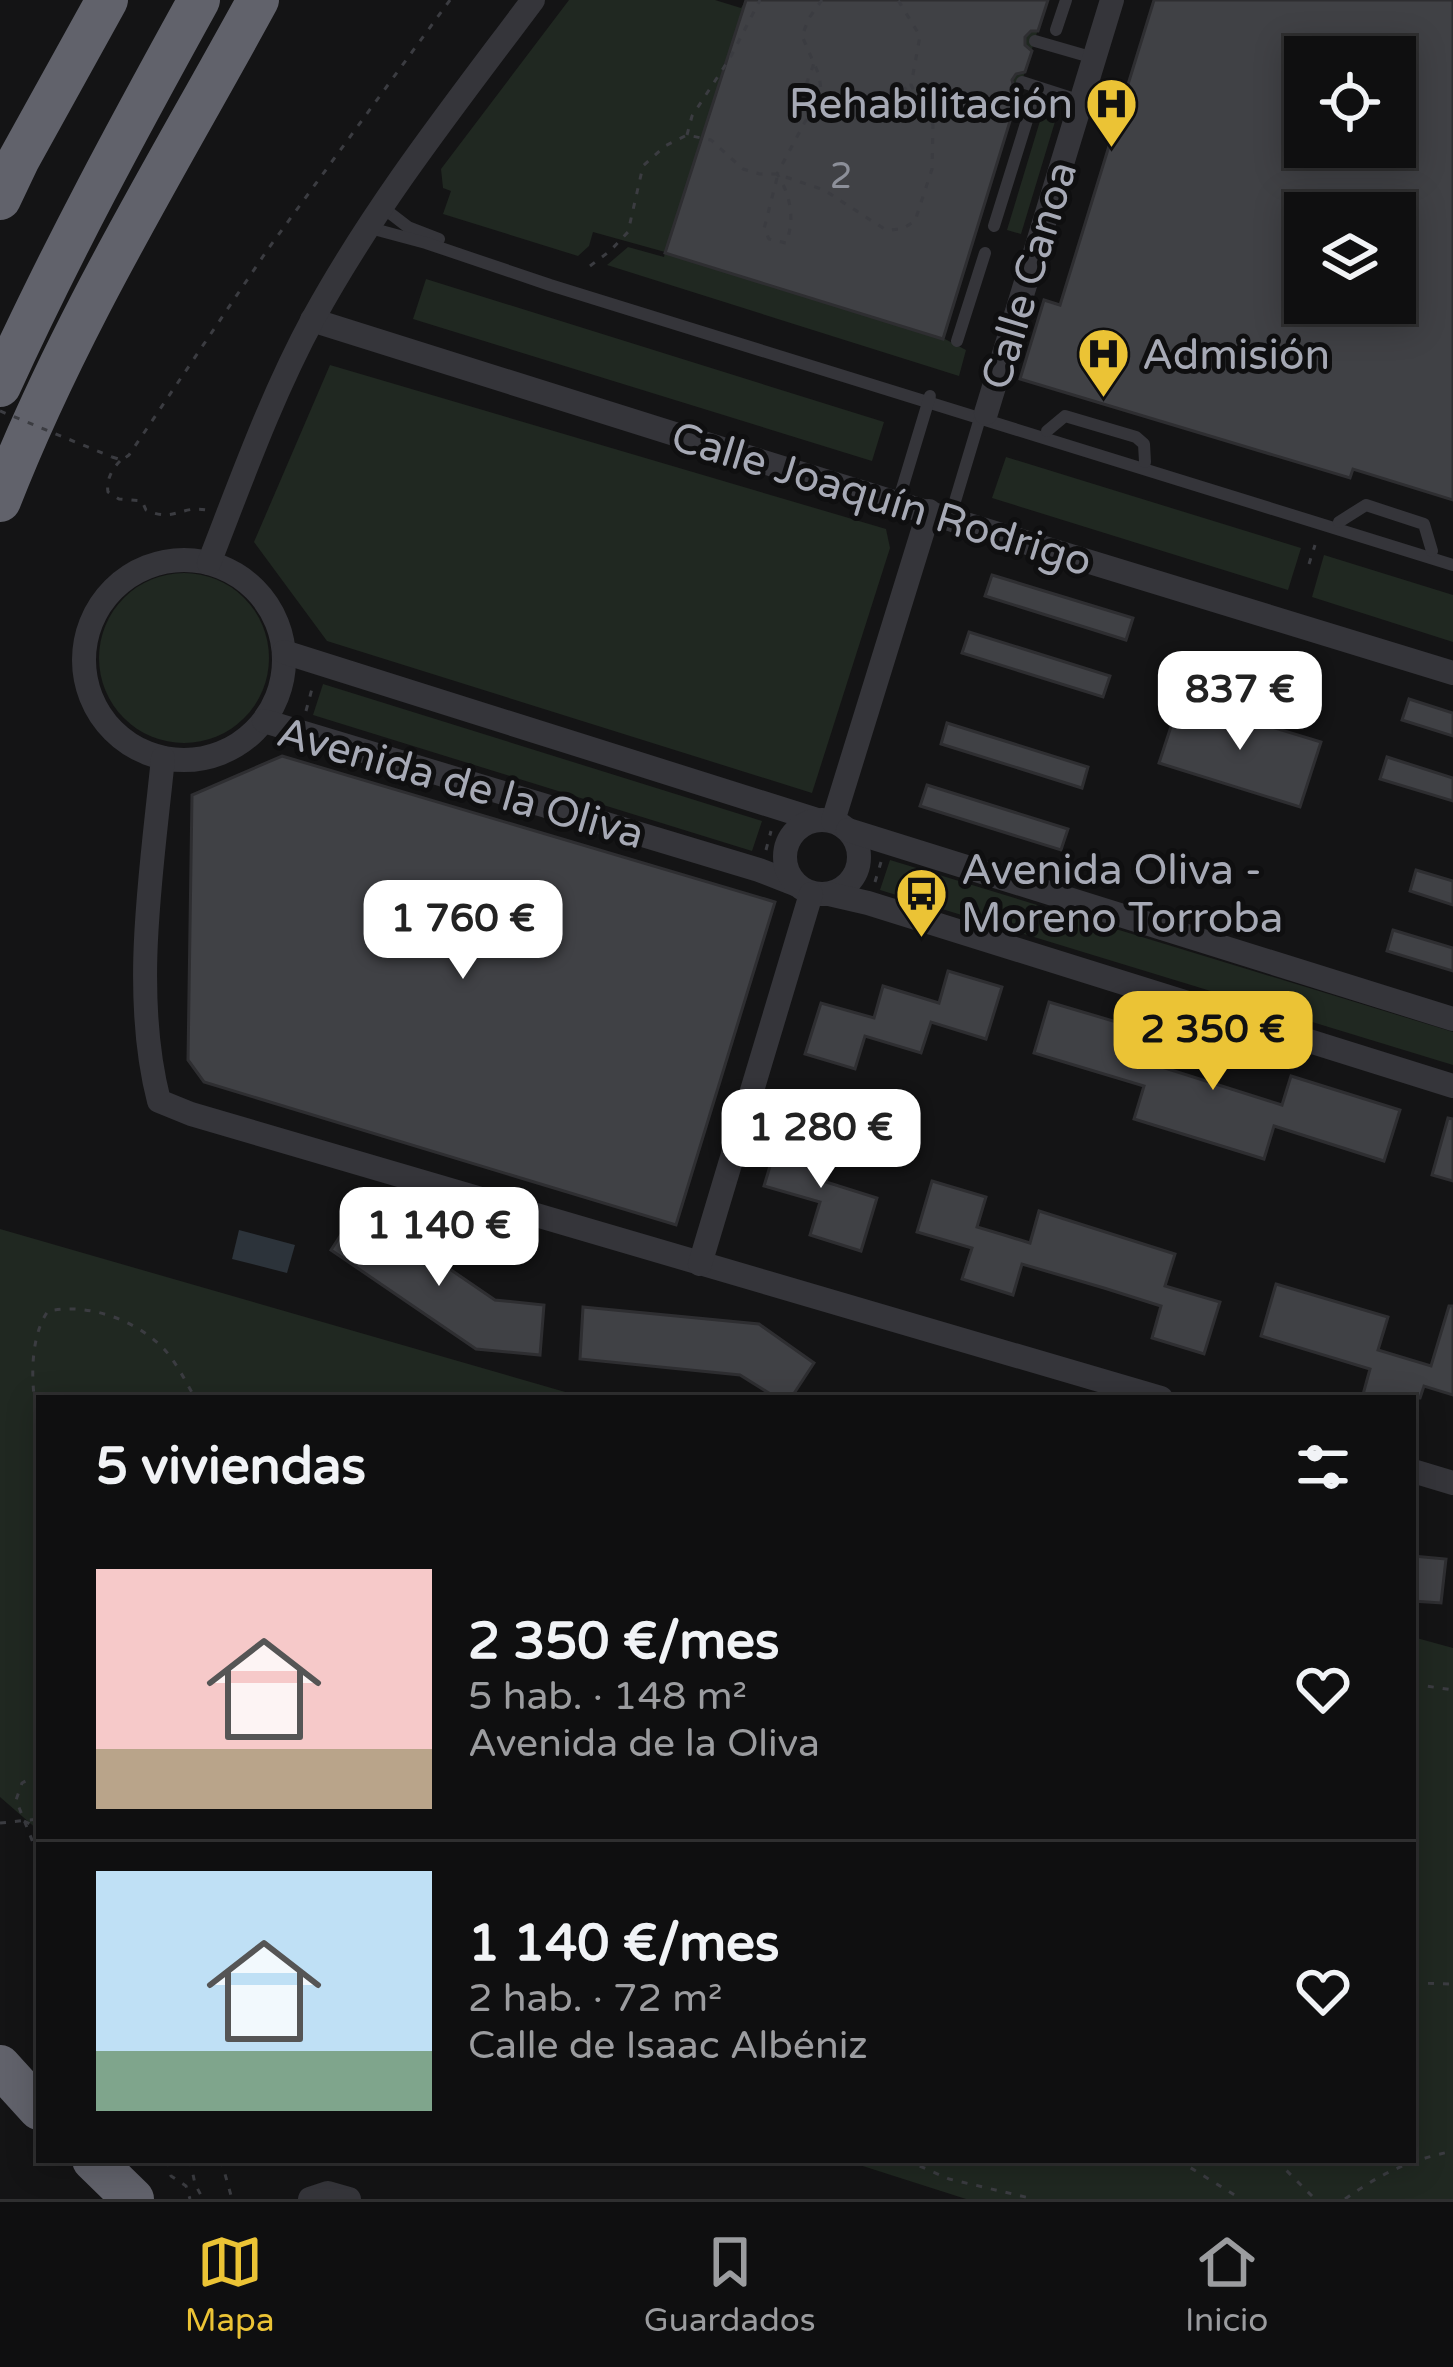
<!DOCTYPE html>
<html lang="es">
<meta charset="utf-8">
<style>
body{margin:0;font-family:"Varela Round",sans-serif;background:#1d1d1e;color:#f1f3f6;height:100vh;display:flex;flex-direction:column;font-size:45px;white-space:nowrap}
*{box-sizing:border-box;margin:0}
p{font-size:39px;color:#9b9c9f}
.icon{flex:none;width:66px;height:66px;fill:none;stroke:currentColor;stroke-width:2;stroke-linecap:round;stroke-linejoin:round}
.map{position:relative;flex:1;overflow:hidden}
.details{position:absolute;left:36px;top:1395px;width:1380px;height:768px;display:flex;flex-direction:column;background:#0f0f10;border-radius:0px;box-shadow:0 6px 30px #0003,0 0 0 3px #2f2f30}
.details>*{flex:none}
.controls{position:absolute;left:1284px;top:36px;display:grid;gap:24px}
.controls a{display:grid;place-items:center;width:132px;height:132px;border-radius:0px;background:#0f0f10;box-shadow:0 6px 30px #0003,0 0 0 3px #2f2f30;font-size:60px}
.price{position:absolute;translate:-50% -102px;padding:0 27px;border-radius:24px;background:#fff;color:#222;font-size:39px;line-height:78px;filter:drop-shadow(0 3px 6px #0008)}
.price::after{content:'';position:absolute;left:50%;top:72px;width:36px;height:27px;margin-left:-18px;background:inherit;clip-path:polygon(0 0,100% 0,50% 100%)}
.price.active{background:#ebc335;color:#111}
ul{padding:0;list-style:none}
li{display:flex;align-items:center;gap:36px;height:300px;padding:0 60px}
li+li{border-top:3px solid #2f2f30}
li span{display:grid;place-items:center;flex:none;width:336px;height:240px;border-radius:0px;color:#555}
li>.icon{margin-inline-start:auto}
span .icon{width:144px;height:144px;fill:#fffc;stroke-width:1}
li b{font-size:51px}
h2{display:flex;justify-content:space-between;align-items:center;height:144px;padding:0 60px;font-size:51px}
.menu{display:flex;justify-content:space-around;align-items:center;height:168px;border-top:3px solid #2f2f30;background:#0f0f10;font-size:33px;color:#9b9c9f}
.menu a{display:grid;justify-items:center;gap:6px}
.menu .active{color:#ebc335}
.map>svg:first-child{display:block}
.green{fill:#202821}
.water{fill:#2c333a}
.building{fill:#404145;stroke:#2e2e31;stroke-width:3;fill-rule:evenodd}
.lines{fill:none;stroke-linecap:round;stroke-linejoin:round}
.path{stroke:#3b3c41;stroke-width:3;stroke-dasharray:6 9;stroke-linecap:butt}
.lane{stroke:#35353a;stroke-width:12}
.street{stroke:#35353a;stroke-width:24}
.highway{stroke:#61626b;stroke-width:42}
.path-bridge{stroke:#3b3c41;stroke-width:3;stroke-dasharray:6 9;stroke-linecap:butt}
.labels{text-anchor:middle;stroke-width:10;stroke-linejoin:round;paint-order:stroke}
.number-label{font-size:36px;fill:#8c8f99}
.poi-label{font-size:42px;fill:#a6a9b5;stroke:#0f0f10;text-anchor:start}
.street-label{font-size:42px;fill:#a6a9b5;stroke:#0f0f10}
</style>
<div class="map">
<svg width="1453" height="2199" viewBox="0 0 1453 2199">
<rect width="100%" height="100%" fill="#141415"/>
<g class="green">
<path d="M569,0H715L741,8L746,0H1047L943,338L966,350L959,376L607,265L628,247L664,257L665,252L593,232L589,246L578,256L443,214L451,191L443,188L441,169Z"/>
<path d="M1043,111L1057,115L1021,234L1007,230Z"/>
<path d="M426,279L884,422L872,461L413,319Z"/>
<path d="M330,365L886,529L890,548L812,793L327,641L254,542Z"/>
<path d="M1006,457L1301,548L1288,590L992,498Z"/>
<path d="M1324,555L1453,595V642L1312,597Z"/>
<circle cx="184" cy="658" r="85"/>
<path d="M323,684L762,821L752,851L313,715Z"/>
<path d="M890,860L1453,1032V1065L880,890Z"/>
<path d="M0,1229L586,1398H39V1831L0,1797Z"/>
<path d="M1413,1637L1453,1648V2199H966L844,2160H1413Z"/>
</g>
<path class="water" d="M239,1230L295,1245L287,1273L232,1259Z"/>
<g class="building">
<path d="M746,0H1048L1038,31H1031L1025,37V45L1032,51L1025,72L1016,74L1012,80L1014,88L1019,92L943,339L665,253Z"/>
<path d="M1154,0H1453V500L1353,469L1350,478L1020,379L1044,300L1060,305ZM1305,57H1395V147H1305ZM1305,213H1395V303H1305Z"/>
<path d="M992,575L1133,618L1126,640L985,596Z"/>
<path d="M969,632L1110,676L1103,697L962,653Z"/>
<path d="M1180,699L1321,742L1300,807L1159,763Z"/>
<path d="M1409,699L1453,713V736L1402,720Z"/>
<path d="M947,723L1088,767L1082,788L941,744Z"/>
<path d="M282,756L775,902L676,1225L204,1082L188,1060L192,795Z"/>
<path d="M1387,757L1453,778V801L1380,779Z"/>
<path d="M927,785L1068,829L1061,850L920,806Z"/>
<path d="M1416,870L1453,881V905L1410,891Z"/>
<path d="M1393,930L1453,948V971L1387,951Z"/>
<path d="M948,971L1002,987L986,1039L931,1022L921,1053L865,1036L855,1069L805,1054L821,1003L874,1018L883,986L939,1003Z"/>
<path d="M1049,1002L1157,1034L1149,1063L1282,1105L1291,1076L1400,1110L1384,1161L1274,1126L1264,1159L1134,1119L1144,1086L1034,1053Z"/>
<path d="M1448,1118L1453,1119V1181L1432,1175Z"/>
<path d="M780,1133L835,1150L826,1182L877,1198L861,1251L810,1235L820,1202L764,1186Z"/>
<path d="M932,1181L986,1197L977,1227L1004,1235L1030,1243L1039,1211L1175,1254L1165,1286L1220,1302L1204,1354L1152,1338L1161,1306L1104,1288L1022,1264L1013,1295L962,1279L972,1248L917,1232Z"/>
<path d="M359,1207L495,1300L544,1305L540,1355L476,1349L331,1250Z"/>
<path d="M1276,1284L1388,1317L1378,1350L1431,1366L1449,1306H1453V1395L1424,1386L1420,1398H1362L1370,1369L1261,1336Z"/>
<path d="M583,1307L759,1324L814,1363L791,1398H777L740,1375L580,1359Z"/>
<path d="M1413,1556L1446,1559L1441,1603L1413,1601Z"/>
</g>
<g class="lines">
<g class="path">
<path d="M822,0L809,18L802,36L819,75L822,97L813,107L893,95L910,86"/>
<path d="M687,135L692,116L730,58L760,0"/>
<path d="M777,178L764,229L769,239L786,243C795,220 791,195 777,174L813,107C798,95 809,79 814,63"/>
<path d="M590,266L610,251L628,232L643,166L665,146L687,135L711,140L743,169L760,174H777L824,190L886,230L902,229L915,221L932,169L933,125L911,85L920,36L898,0"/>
<path d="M112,457L122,460L129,455L268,249L450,0"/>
<path d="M120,461C112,469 106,480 108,492L119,499L142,501L146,510C175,523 179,505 207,510"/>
<path d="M1309,564L1315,545"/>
<path d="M306,711L313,685"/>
<path d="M766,850L771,831"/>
<path d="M875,882L881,862"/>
<path d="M39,1421C30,1390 29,1337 48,1311C88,1303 135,1319 164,1349C176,1362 186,1382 195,1398"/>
<path d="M1413,1684L1453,1690"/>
<path d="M39,1779L33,1777L22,1783L16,1800L36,1850L39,1869"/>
<path d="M24,1821L39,1828"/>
<path d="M0,1823L39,1819"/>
<path d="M1413,1983L1453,1984"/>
<path d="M168,2160L171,2176L186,2186L190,2199"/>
<path d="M190,2160L195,2184L203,2199"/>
<path d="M221,2160L232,2199"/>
<path d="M906,2160L949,2179L1034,2199"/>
<path d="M1178,2160L1241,2199"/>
<path d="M1276,2160L1315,2199"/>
<path d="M1345,2199C1383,2172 1408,2161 1453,2151"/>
</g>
<g class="lane">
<path d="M1056,30L1066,0"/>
<path d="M1035,41L1094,58"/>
<path d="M1022,82L1081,101"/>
<path d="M382,207L408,227L439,239"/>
<path d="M994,226L1033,101"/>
<path d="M370,228L426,243L550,285L1453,565"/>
<path d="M957,341L985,253"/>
<path d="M1047,431L1065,416L1136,437L1144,444L1145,462"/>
<path d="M898,502L930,396"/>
<path d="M950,518L980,418L986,413"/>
<path d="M1339,522L1366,505L1424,524L1432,551"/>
</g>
<g class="street">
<path d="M312,320L789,470L1453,673"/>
<path d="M986,413L1112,0"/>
<circle cx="184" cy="660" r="100"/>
<path d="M209,563C241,481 272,394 314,317C376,204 456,103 533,0"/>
<path d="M284,652L817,820"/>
<path d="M264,721L759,870L795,884"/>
<path d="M163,758C152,869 131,993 159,1101L191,1114L1161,1398"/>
<circle cx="822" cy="857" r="37"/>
<path d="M833,821L929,511"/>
<path d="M848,830L1453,1019"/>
<path d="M829,894L868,903L1453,1086"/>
<path d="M700,1264L811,894"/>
<path d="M1413,1471L1453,1483"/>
<path d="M310,2199L328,2193L349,2199"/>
</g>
<g class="highway">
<path d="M0,199L19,159L107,0"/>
<path d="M0,386C60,254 129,127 199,0"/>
<path d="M0,501C68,326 168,165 258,0"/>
<path d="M0,2066L39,2109"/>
<path d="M93,2160L133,2199"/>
</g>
<path class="path-bridge" d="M0,411L112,457"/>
</g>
<defs>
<symbol id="hospital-pin" viewBox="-11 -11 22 30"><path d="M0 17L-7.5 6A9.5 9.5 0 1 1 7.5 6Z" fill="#ebc335" stroke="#0f0f10"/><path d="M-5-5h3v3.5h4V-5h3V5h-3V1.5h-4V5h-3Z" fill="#111"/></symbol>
<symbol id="bus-pin" viewBox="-11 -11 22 30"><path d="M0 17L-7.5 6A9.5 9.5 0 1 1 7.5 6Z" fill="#ebc335" stroke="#0f0f10"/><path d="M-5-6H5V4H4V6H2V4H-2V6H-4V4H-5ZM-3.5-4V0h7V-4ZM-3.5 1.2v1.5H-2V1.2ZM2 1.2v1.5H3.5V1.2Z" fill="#111"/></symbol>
</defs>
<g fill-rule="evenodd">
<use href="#hospital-pin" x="1082" y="74" width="59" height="81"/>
<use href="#hospital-pin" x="1074" y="324" width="59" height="81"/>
<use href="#bus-pin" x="892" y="864" width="59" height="81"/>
</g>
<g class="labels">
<g class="number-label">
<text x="841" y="188">2</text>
</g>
<g class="poi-label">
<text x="1073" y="118" text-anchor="end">Rehabilitación</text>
<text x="1142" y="369">Admisión</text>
<text x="961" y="884">Avenida Oliva -<tspan x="961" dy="48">Moreno Torroba</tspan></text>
</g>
<g class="street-label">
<text transform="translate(1028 275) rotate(-73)" y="15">Calle Canoa</text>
<text transform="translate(882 498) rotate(17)" y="15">Calle Joaquín Rodrigo</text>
<text transform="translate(461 782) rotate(16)" y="15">Avenida de la Oliva</text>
</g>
</g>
</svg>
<div class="controls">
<a><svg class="icon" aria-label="locate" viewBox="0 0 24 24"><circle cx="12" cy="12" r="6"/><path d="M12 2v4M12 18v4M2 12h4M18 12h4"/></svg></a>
<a><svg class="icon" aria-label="layers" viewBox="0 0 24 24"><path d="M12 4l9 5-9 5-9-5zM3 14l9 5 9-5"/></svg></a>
</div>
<b class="price" style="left:1240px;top:753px">837 €</b>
<b class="price" style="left:463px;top:982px">1 760 €</b>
<b class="price active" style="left:1213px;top:1093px">2 350 €</b>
<b class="price" style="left:821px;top:1191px">1 280 €</b>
<b class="price" style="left:439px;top:1289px">1 140 €</b>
<section class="details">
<h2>5 viviendas<svg class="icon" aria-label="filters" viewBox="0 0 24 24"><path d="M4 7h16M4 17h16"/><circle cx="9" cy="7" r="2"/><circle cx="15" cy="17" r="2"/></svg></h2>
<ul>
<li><span style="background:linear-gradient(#f6c9c9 75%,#b9a48a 0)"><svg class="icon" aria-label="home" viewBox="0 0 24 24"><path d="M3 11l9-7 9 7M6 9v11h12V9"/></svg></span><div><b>2 350 €/mes</b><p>5 hab. · 148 m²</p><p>Avenida de la Oliva</p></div><svg class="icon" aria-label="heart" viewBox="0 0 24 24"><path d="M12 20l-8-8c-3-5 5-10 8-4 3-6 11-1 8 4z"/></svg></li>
<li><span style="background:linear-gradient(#bfe0f5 75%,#7fa58c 0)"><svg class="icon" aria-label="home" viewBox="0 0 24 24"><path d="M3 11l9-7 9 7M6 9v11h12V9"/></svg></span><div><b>1 140 €/mes</b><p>2 hab. · 72 m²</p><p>Calle de Isaac Albéniz</p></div><svg class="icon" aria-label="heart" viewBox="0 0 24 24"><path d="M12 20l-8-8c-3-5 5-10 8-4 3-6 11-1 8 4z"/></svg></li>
</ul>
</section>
</div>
<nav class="menu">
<a class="active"><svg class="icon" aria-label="map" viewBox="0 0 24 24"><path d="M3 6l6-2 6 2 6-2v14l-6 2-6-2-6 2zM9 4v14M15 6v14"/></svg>Mapa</a>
<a><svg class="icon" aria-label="saved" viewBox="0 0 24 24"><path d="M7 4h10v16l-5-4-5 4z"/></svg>Guardados</a>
<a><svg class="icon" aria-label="home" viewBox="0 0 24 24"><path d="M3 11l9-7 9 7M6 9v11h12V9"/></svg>Inicio</a>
</nav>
